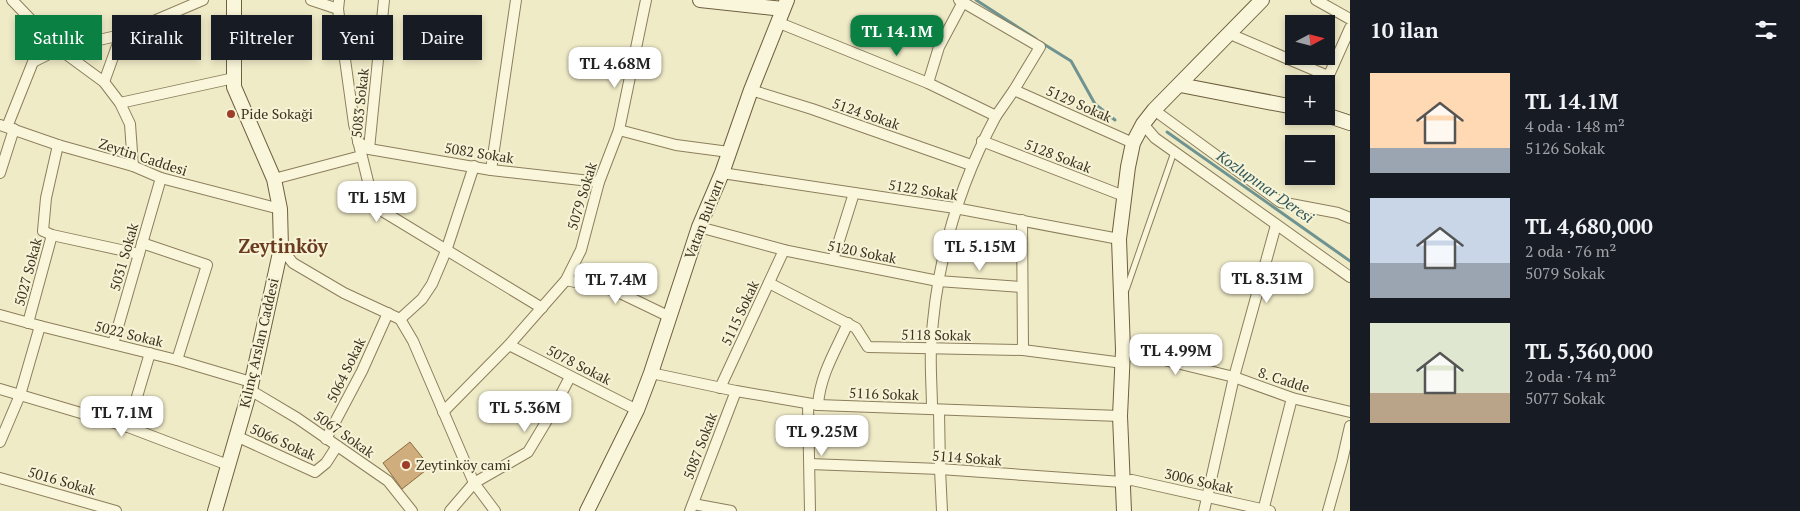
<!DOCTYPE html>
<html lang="tr">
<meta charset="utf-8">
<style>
body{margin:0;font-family:"PT Serif",serif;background:#242831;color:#f1f3f6;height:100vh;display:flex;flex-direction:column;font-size:19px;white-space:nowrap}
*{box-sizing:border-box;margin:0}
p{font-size:16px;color:#9ea1a6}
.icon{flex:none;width:28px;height:28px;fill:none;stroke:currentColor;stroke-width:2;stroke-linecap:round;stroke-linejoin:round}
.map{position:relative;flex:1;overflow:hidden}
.sheet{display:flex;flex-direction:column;background:#171b24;width:450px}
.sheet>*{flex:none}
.banner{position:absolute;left:15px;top:15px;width:475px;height:45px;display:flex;gap:10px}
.needle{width:32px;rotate:83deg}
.buttons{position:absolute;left:1285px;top:15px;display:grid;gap:10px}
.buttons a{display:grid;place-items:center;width:50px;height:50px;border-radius:0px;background:#171b24;box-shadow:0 2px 8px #0003;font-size:25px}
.price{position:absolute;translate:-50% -42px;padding:0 11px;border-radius:10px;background:#fff;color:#222;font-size:16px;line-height:32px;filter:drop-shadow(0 1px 2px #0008)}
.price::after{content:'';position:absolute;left:50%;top:30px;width:15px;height:11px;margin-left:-8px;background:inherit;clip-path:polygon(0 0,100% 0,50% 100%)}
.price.on{background:#0b8043;color:#fff}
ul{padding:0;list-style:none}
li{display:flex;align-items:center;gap:15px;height:125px;padding:0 20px}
li span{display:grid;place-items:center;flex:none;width:140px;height:100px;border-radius:0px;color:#555}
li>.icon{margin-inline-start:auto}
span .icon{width:60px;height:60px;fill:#fffc;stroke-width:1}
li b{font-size:21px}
h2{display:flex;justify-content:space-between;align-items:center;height:60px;padding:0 20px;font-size:21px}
.tag{padding:0 18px;border-radius:0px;background:#171b24;box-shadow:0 2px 8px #0003;font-size:18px;line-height:45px}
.tag.on{background:#0b8043;color:#fff}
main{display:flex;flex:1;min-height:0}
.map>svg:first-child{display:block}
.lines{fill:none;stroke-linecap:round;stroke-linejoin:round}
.stream{stroke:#6f9390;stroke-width:3}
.building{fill:#cfad7d;stroke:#8c6c41}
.lane-casing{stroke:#8c7e5c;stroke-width:7}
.street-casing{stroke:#8c7e5c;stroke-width:12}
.secondary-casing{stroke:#6e5f3f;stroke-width:16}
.lane{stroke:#faf6db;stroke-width:5}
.street{stroke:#faf6db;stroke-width:10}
.secondary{stroke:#faf6db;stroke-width:14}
.poi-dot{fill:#9d3d2a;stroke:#f7f3d7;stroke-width:2}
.labels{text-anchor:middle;stroke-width:4;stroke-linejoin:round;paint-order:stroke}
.street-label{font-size:14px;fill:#3c3220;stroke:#f7f3d7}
.poi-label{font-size:14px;fill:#3c3220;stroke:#f7f3d7;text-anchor:start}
.water-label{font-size:15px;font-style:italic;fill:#2f575c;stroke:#f7f3d7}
.district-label{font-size:19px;font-weight:bold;fill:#6a3b1e;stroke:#f7f3d7}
</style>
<main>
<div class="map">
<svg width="1350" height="511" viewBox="0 0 1350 511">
<rect width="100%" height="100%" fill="#f0ebc7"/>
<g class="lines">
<g class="stream">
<path d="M976,0L1036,39"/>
<path d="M1042,43L1071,61L1095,104L1115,120"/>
<path d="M1167,132L1350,261"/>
</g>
</g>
<path class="building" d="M410,442L430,467L402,489L383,463Z"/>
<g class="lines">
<defs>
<path id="lane" d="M1126,290L1174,152"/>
<g id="street">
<path d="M12,0L59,49L104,82L120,103L130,124L133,166"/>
<path d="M311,0L338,9"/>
<path d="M339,0L338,9L354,124L374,206L542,308"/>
<path d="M1316,0L1350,19"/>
<path d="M777,22L928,83L996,116L1014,90L1040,47L959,0"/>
<path d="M1230,34L1328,76"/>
<path d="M104,82L121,35"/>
<path d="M928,83L939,47L963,2"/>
<path d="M1325,84L1350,28"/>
<path d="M751,90L812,109L971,165"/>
<path d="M1014,90L1133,143"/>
<path d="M120,103L234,78"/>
<path d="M1154,110L1280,202L1338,213L1350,218"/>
<path d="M1143,124L1155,138L1350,277"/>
<path d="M0,125L58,145L133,166L161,178L280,209"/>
<path d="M7,127L33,62L59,49L121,35L203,0"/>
<path d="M619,130L676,145L729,152"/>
<path d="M982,141L1124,196"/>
<path d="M358,142L369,149L491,170L599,182"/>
<path d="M58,145L46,198L43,231L52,235L139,254"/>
<path d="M369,149L384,0"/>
<path d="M491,170L516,0"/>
<path d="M0,173L14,129"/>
<path d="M722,173L955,208L1119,239"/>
<path d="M274,179L361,156"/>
<path d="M1022,220L1023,350"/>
<path d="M699,227L788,251L938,281L1021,287"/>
<path d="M142,243L207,265L177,360"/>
<path d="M281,248L293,263L344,293L400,319L413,341L474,483L495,511"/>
<path d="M833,260L854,193"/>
<path d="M566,280L616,291L670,317"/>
<path d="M769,283L856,328L868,347L1023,350L1123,363"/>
<path d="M0,315L40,326L177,360L251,382"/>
<path d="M400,319L422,299L432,284L446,251L474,166"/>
<path d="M28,323L52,235"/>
<path d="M113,344L161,178"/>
<path d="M509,345L637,410"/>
<path d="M1123,350L1234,377L1292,398L1350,412"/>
<path d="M651,373L736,391L818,405L1120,416"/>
<path d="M720,388L784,250"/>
<path d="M0,389L128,427L228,465"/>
<path d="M250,390L297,418L388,481L412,511"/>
<path d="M808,404L810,511"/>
<path d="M818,405C820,375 836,350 848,323"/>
<path d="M932,409C932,389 930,368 931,348C935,266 957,189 996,116"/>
<path d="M939,411L940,469L942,511"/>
<path d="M443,412L509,345L566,280L581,250L599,182L619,130L646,0"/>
<path d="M128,427L150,353"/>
<path d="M236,436L315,472L326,463L337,446"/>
<path d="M326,439L362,371L388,313"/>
<path d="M0,442L20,395L40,326"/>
<path d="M810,464L940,469L1122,482L1132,480L1270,511"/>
<path d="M0,478L116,511"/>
<path d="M693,504L731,511"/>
<path d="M450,511L474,483L528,452L549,417L570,377"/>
<path d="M690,511L736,391"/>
<path d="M1204,511L1234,377L1276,225"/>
<path d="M1263,511L1292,398"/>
<path d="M1328,511L1342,461L1350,426"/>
</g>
<g id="secondary">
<path d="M700,0L783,9"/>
<path d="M1180,85L1294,107"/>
<path d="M1326,115L1350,123"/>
<path d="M215,511L250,390L281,248L280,209L274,179L234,87V0"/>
<path d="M587,511L637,410L651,373L699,227L722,173L751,90L787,0"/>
<path d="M1124,511L1120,416L1123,350L1119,239L1128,167L1133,143L1143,124L1154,110L1262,0"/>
</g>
</defs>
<use href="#lane" class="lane-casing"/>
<use href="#street" class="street-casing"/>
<use href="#secondary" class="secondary-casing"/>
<use href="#lane" class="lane"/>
<use href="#street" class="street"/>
<use href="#secondary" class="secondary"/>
</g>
<g class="poi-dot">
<circle cx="231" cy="114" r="5"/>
<circle cx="406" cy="465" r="5"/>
</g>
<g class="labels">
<g class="street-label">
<text transform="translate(360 103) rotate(-84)" y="5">5083 Sokak</text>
<text transform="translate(1079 104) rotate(24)" y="5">5129 Sokak</text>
<text transform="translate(866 114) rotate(19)" y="5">5124 Sokak</text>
<text transform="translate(479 153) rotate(9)" y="5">5082 Sokak</text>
<text transform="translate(1058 156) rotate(21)" y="5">5128 Sokak</text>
<text transform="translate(143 157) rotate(18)" y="5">Zeytin Caddesi</text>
<text transform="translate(923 190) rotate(9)" y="5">5122 Sokak</text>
<text transform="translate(582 196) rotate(-73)" y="5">5079 Sokak</text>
<text transform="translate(704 219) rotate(-69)" y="5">Vatan Bulvarı</text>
<text transform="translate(862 252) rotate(11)" y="5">5120 Sokak</text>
<text transform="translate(124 257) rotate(-74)" y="5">5031 Sokak</text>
<text transform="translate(28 272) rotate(-75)" y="5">5027 Sokak</text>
<text transform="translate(740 313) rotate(-65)" y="5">5115 Sokak</text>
<text transform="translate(129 334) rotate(14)" y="5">5022 Sokak</text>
<text transform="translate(936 335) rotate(1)" y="5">5118 Sokak</text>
<text transform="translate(259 343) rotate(-77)" y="5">Kılınç Arslan Caddesi</text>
<text transform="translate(579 365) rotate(27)" y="5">5078 Sokak</text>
<text transform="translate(346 370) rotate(-64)" y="5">5064 Sokak</text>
<text transform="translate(1284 380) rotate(18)" y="5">8. Cadde</text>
<text transform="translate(884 394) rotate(2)" y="5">5116 Sokak</text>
<text transform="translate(344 434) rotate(35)" y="5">5067 Sokak</text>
<text transform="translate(283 442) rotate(24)" y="5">5066 Sokak</text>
<text transform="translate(700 446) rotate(-69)" y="5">5087 Sokak</text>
<text transform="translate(967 458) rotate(4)" y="5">5114 Sokak</text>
<text transform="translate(62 481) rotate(16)" y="5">5016 Sokak</text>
<text transform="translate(1199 481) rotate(13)" y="5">3006 Sokak</text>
</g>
<g class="poi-label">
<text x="241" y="119">Pide Sokaği</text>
<text x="416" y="470">Zeytinköy cami</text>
</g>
<g class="water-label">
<text transform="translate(1265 187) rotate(35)" y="5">Kozlupınar Deresi</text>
</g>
<g class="district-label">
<text x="283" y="253">Zeytinköy</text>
</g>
</g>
</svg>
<div class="buttons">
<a><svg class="needle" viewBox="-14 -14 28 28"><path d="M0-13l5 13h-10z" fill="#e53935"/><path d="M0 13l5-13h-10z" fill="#9ea1a6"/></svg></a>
<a>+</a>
<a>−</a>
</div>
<b class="price on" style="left:897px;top:57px">TL 14.1M</b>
<b class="price" style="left:615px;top:89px">TL 4.68M</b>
<b class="price" style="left:377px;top:223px">TL 15M</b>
<b class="price" style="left:980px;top:272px">TL 5.15M</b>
<b class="price" style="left:1267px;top:304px">TL 8.31M</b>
<b class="price" style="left:616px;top:305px">TL 7.4M</b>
<b class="price" style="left:1176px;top:376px">TL 4.99M</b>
<b class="price" style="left:525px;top:433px">TL 5.36M</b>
<b class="price" style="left:122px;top:438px">TL 7.1M</b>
<b class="price" style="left:822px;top:457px">TL 9.25M</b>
<div class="banner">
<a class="tag on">Satılık</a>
<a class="tag">Kiralık</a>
<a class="tag">Filtreler</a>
<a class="tag">Yeni</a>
<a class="tag">Daire</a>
</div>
</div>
<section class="sheet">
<h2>10 ilan<svg class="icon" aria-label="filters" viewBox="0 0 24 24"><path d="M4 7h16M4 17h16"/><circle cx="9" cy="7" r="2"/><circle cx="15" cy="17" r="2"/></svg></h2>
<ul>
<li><span style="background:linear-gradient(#ffd9b3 75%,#9aa5b1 0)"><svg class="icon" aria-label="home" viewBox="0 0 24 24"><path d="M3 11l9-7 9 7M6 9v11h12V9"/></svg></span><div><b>TL 14.1M</b><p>4 oda · 148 m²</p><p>5126 Sokak</p></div></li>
<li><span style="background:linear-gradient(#c9d6e8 65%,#9aa5b1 0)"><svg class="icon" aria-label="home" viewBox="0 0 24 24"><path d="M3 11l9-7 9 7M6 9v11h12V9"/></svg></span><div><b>TL 4,680,000</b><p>2 oda · 76 m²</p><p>5079 Sokak</p></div></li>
<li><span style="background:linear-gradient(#dfe7d0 70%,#b9a48a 0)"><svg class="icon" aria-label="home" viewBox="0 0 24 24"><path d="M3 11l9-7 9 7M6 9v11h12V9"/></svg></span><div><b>TL 5,360,000</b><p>2 oda · 74 m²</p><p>5077 Sokak</p></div></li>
</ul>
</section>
</main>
